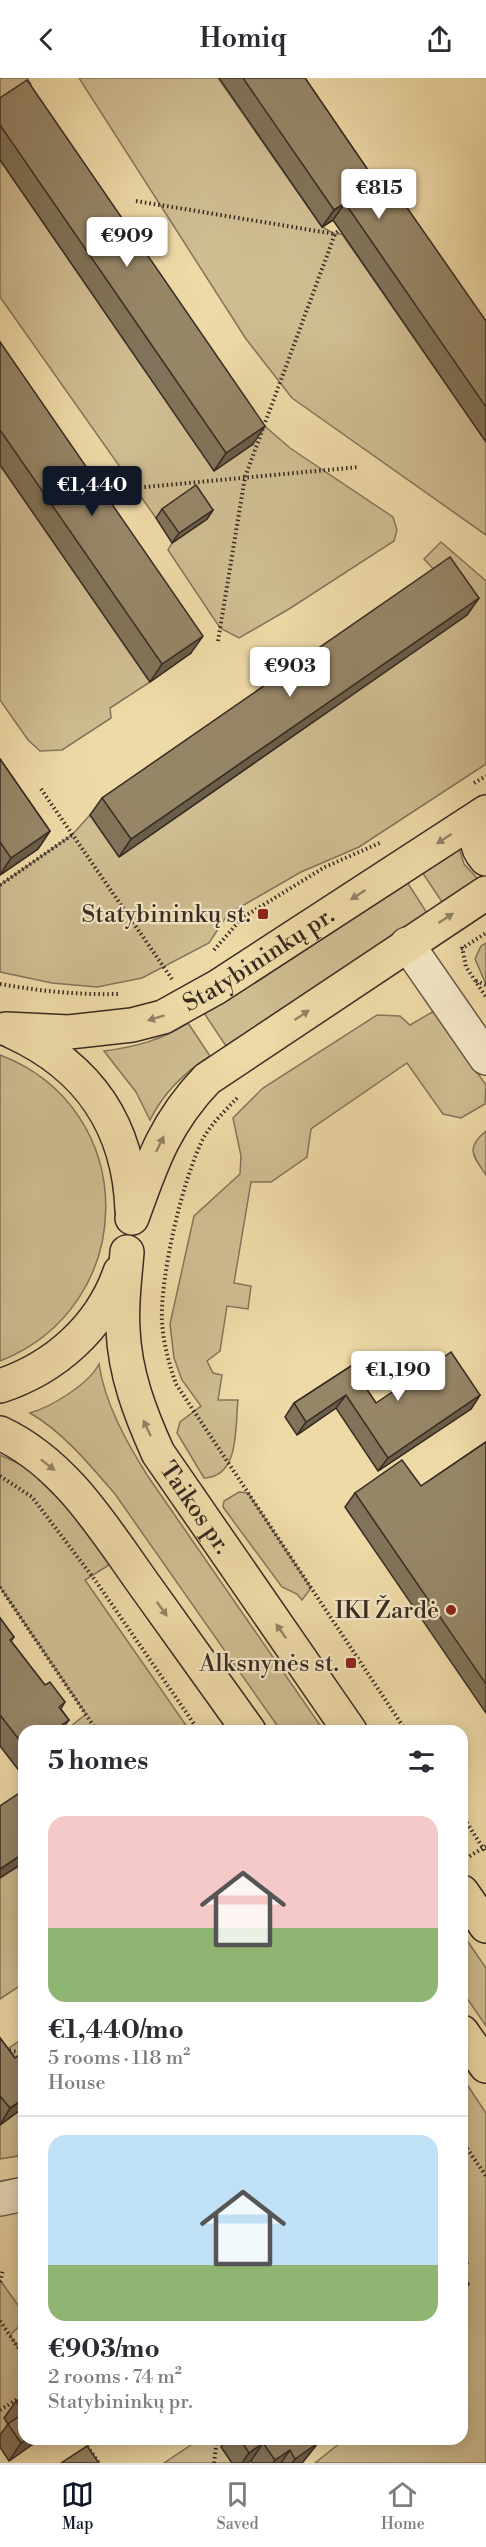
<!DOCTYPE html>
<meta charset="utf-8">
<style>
body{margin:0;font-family:"Libre Bodoni",serif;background:#f7f7f7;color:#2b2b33;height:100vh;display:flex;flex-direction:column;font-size:22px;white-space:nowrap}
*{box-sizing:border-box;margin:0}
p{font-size:20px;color:#7c7c81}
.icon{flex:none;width:33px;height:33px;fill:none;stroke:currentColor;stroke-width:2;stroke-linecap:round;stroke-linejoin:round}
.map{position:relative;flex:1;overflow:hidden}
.side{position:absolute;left:18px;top:1647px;width:450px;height:720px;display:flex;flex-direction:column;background:#fff;border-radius:18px;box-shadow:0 3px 15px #0003}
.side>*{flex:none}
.price{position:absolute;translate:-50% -51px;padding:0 14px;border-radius:6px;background:#fff;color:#222;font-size:20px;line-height:39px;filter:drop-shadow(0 2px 3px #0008)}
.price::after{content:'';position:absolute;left:50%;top:36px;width:18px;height:14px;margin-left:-9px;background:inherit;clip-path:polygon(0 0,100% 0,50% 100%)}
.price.current{background:#111827;color:#fff}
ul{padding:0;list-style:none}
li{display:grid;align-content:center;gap:12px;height:318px;padding:0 30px}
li+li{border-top:2px solid #e1e1e2}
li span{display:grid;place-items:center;height:186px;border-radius:18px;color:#555}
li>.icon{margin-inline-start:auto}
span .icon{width:108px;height:108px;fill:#fffc;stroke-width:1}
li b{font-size:26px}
h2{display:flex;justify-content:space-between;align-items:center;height:72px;padding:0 30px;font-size:26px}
header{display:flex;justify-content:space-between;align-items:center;height:78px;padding:0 30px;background:#fff;font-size:27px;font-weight:600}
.tab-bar{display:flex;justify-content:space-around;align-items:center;height:84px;border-top:2px solid #e1e1e2;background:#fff;font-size:16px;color:#7c7c81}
.tab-bar a{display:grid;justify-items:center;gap:3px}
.tab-bar .current{color:#111827}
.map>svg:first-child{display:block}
.green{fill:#cfbc91;stroke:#83745a;stroke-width:1.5}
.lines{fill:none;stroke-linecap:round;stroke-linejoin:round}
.minor-casing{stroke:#655745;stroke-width:36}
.major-casing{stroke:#372b24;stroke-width:36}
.path{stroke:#372b24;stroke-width:4;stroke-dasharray:1.5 3;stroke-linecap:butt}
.minor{stroke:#f4e7c6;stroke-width:33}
.major{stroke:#eedaa7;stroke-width:33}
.wall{fill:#817359;stroke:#372b24;stroke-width:1.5}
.shaded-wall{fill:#695e49;stroke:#372b24;stroke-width:1.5}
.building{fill:#968668;stroke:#372b24;stroke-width:1.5}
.oneway{fill:#928266}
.poi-dot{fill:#8f2418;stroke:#f4e7c6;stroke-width:2}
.labels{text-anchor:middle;stroke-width:4.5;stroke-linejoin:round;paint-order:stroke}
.poi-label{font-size:24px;fill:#372b24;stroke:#f4e7c6;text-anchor:end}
.street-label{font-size:24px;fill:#372b24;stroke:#f4e7c6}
</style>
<header><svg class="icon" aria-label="back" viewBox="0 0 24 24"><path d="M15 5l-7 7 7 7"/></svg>Homiq<svg class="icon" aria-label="share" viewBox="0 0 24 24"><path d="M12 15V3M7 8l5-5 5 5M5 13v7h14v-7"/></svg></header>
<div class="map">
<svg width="486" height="2385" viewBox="0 0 486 2385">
<rect width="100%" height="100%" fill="#eedaa7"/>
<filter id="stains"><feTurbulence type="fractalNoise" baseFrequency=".00333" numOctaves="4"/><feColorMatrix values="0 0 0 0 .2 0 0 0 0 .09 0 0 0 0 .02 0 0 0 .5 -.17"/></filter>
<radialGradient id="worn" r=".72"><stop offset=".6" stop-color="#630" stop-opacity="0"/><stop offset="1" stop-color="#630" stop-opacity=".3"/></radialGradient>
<g class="green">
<path d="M0,0H27L31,6L0,29Z"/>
<path d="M79,0H218L322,149L335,156H342L486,364V457L292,320L246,261Z"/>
<path d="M0,82L214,392L253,366L260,344L290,370L393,439L397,452L394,463L289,531L239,560L220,550L168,472L172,465L207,441L190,417L156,440L0,219Z"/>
<path d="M0,387L150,604L110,630L111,640L62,672L40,673L28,662L0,622Z"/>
<path d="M441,464L486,503V686L359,769L301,794L228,836L209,865L142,900L97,909L52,905L0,894V807L72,757L90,737L119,778L466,537L438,496L424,481Z"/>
<path d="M459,770L464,786L478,801L442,824L422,794Z"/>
<path d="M407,804L427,835L226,968L204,935Z"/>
<path d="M486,865V906L475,881L481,868Z"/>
<path d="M434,933L486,1007L485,1026L461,1040L443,1036L407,985L311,1051L307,1079L271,1104H251L234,1205L251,1208L248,1231L227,1228L220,1273L207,1283L213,1295L222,1297L218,1322H238C235,1349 240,1399 204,1400L177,1355L180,1344L201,1328L182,1302L174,1280L170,1246L194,1138L240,1096L241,1078L233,1040L263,1010L377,937L400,938L410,947Z"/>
<path d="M188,945L210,978C184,995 164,1014 150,1042L136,1014L104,973C135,969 162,962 188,945Z"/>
<path d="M0,977C142,1031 140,1228 0,1283Z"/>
<path d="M486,1053V1097C473,1078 465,1070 486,1053Z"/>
<path d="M99,1286C105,1326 126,1363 147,1397L324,1653H281L115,1416C90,1387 63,1354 30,1335C51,1329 89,1306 99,1286Z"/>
<path d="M0,1377L26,1389L76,1438L112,1485L85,1502L190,1653H65L86,1636L0,1509Z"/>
<path d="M239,1414L248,1415L311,1510L302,1522L297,1516L282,1509L223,1429L224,1423Z"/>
<path d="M24,1785V1826L21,1828L24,1834V1905L0,1921V1799L8,1789L11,1793Z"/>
<path d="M462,1855L486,1890V1948L462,1913Z"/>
<path d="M24,1960V1998L6,1972Z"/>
<path d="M462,1999L486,2035V2385H315L345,2361H462Z"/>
<path d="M24,2014V2077L0,2081V2047L19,2032Z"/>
<path d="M0,2202L23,2234L24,2244L10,2257L24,2278V2317L20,2320L24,2327L12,2352L0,2361Z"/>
<path d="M200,2361H232L222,2369L232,2385H164Z"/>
</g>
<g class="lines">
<defs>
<g id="minor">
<path d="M407,866L486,980"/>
<path d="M0,2121L24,2116"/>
</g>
<g id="major">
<path d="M482,737C477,755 473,767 486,781"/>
<path id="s1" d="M6,951L69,954L132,947L163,939L217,909L486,734"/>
<path d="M13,954C89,989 129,1048 132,1132"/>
<path d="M132,1140C152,1084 165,1045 207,1001L486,815"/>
<path id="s2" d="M127,1174C125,1200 121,1226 123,1252C125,1296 140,1335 158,1375L350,1653"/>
<path d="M0,1308C55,1290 101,1249 120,1194"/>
<path d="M0,1355C67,1386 106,1454 148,1512C182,1559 215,1606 249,1653"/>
<path d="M462,1814L486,1848"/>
<path d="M462,1954L486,1988"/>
</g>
</defs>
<use href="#minor" class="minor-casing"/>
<use href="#major" class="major-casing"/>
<g class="path">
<path d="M380,114L399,97"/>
<path d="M136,123L335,156"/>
<path d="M113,412L359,389"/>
<path d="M218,563L245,399L335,156L341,150"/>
<path d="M474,705L486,698"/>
<path d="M41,711L172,901"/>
<path d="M0,807L72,757"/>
<path d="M462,869L466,889L486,919"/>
<path d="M461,871L486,855"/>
<path d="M214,872L242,840L325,789L382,764"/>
<path d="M476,903L486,907"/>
<path d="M0,906C40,913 78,917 118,916"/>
<path d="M237,1020C226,1032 212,1045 204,1059C183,1099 160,1198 162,1243C163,1264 169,1286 176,1306L406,1653"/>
<path d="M0,1398L32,1419L95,1502L199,1653"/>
<path d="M0,1509L97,1653"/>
<path d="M462,1737L486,1775"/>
<path d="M462,1783L486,1768"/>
<path d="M0,1964L6,1972L24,1975"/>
<path d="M462,2063L486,2098"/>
<path d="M0,2204L3,2191"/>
<path d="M0,2243L24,2278"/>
<path d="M0,2332L24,2317"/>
<path d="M82,2361L99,2385"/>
<path d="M214,2385L217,2361"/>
</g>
<use href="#minor" class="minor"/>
<use href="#major" class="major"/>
</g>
<g class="wall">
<path d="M219,0H305L385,117L486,243V364L333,142L322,149Z"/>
<path d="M0,20L253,366L214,393L0,82Z"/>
<path d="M0,264L191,575L150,604L0,387Z"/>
<path d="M162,431L213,432L207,441L172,465L156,440Z"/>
<path d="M479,520L467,537L119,779L90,737L102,720Z"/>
<path d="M0,681L50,753L38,771L0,797Z"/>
<path d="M351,1288L376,1325L480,1317L471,1331L378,1393L336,1330L297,1357L285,1339L294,1325Z"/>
<path d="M486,1364V1635L345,1429L355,1415L421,1408Z"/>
<path d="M0,1540L14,1559L11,1563L45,1607L65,1624L61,1631L69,1642L63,1650L24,1653V1699L0,1668Z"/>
<path d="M0,1960L15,1980L24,1976V2026L20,2032L0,2047Z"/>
<path d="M24,2318V2361H40L9,2383L0,2369V2357L8,2346L4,2340L16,2323Z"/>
<path d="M227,2361H321L302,2385H252L251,2383L247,2385H232L221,2369Z"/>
</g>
<g class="shaded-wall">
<path d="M345,125L333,142L322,149L334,132Z"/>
<path d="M265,348L253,366L214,393L226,375Z"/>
<path d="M213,432L207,441L172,465L179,455Z"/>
<path d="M479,520L467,537L119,779L131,761Z"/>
<path d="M203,558L191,575L150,604L162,586Z"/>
<path d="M50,753L38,771L0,797L11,780Z"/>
<path d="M346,1317L336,1330L297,1357L306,1344Z"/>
<path d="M480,1317L471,1331L378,1393L388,1380Z"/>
<path d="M24,1775V1784L0,1800V1791Z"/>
<path d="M24,2021V2026L20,2032L0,2047L10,2030Z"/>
<path d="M468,2185L462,2194V2190Z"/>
<path d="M469,2206L462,2216V2211Z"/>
<path d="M28,2361H40L9,2383L21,2365Z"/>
<path d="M313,2361H321L303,2384L302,2385H292Z"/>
<path d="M263,2365L251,2383L247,2385H242L249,2375Z"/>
<path d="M290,2372L281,2385H273L275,2382Z"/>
</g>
<g class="building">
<path d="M243,0H305L385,117L394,111L486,243V329L345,125L334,132Z"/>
<path d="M27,2L265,348L226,375L0,47V20Z"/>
<path d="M0,264L203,558L162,586L0,352Z"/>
<path d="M196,407L213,432L179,455L162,431Z"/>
<path d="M450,479L479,520L131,761L102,720Z"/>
<path d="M0,681L50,753L11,780L0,764Z"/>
<path d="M451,1274L480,1317L388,1380L346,1317L306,1344L294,1325L351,1288L376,1325Z"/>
<path d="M486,1364V1606L355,1415L402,1382L421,1408Z"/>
<path d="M0,1540L14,1559L10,1562L45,1607L50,1604L65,1624L59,1629L69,1642L62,1647L65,1653H24V1668L0,1637Z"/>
<path d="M24,1712V1775L0,1791V1728Z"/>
<path d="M0,1960L15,1980L23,1974L24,1976V2021L10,2030L1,2019L0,2020Z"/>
<path d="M462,2176L468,2185L462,2190Z"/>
<path d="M462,2196L469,2206L462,2211Z"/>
<path d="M24,2318V2334L16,2323Z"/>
<path d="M24,2335V2361H28L21,2365L8,2346Z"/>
<path d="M240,2361H313L312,2362L315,2367L295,2381L290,2372L275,2382L263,2365L249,2375Z"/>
<path d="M87,2368L99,2385H61Z"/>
</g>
<defs><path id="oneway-solid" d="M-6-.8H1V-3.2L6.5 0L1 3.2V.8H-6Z" transform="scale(1.5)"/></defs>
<g class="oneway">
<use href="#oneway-solid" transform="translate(444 761) rotate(147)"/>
<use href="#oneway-solid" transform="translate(358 817) rotate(147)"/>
<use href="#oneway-solid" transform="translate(446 840) rotate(-33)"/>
<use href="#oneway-solid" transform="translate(302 937) rotate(-34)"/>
<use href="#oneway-solid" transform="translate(156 940) rotate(163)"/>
<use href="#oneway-solid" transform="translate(160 1066) rotate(-64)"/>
<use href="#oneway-solid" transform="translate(147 1350) rotate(-115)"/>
<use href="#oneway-solid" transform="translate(48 1387) rotate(38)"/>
<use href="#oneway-solid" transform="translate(162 1531) rotate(54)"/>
<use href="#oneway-solid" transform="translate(281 1553) rotate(-125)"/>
</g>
<g class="poi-dot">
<rect x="257" y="830" width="12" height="12" rx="3"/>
<circle cx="451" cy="1532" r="6"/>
<rect x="345" y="1579" width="12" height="12" rx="3"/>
</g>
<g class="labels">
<g class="poi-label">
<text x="251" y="844">Statybininkų st.</text>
<text x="439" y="1540">IKI Žardė</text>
<text x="339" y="1593">Alksnynės st.</text>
</g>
<g class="street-label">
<text dy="8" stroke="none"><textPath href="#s1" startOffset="270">Statybininkų pr.</textPath></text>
<text dy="8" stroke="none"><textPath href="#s2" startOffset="273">Taikos pr.</textPath></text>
</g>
</g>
<rect width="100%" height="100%" filter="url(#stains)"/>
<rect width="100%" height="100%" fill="url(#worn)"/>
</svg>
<b class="price" style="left:379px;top:142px">€815</b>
<b class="price" style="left:127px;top:190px">€909</b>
<b class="price current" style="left:92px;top:439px">€1,440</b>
<b class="price" style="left:290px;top:620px">€903</b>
<b class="price" style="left:398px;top:1324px">€1,190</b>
<section class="side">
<h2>5 homes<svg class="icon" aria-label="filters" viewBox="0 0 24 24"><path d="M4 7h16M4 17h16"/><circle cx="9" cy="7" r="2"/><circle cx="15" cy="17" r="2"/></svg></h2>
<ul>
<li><span style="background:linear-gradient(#f6c9c9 60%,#8fb573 0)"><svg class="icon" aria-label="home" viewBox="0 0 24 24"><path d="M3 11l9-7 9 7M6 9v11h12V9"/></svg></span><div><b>€1,440/mo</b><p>5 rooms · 118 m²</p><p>House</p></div></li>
<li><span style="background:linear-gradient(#bfe0f5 70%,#8fb573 0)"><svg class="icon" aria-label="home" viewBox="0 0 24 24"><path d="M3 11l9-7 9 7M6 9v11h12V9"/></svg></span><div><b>€903/mo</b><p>2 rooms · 74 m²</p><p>Statybininkų pr.</p></div></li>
</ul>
</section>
</div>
<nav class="tab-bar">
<a class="current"><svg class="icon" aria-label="map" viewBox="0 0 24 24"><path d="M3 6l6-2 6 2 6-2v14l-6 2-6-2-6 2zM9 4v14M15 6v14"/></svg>Map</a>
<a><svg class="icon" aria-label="saved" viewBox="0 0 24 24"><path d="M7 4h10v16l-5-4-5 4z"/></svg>Saved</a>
<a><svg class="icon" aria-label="home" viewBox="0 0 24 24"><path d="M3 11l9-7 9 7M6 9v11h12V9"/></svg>Home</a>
</nav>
